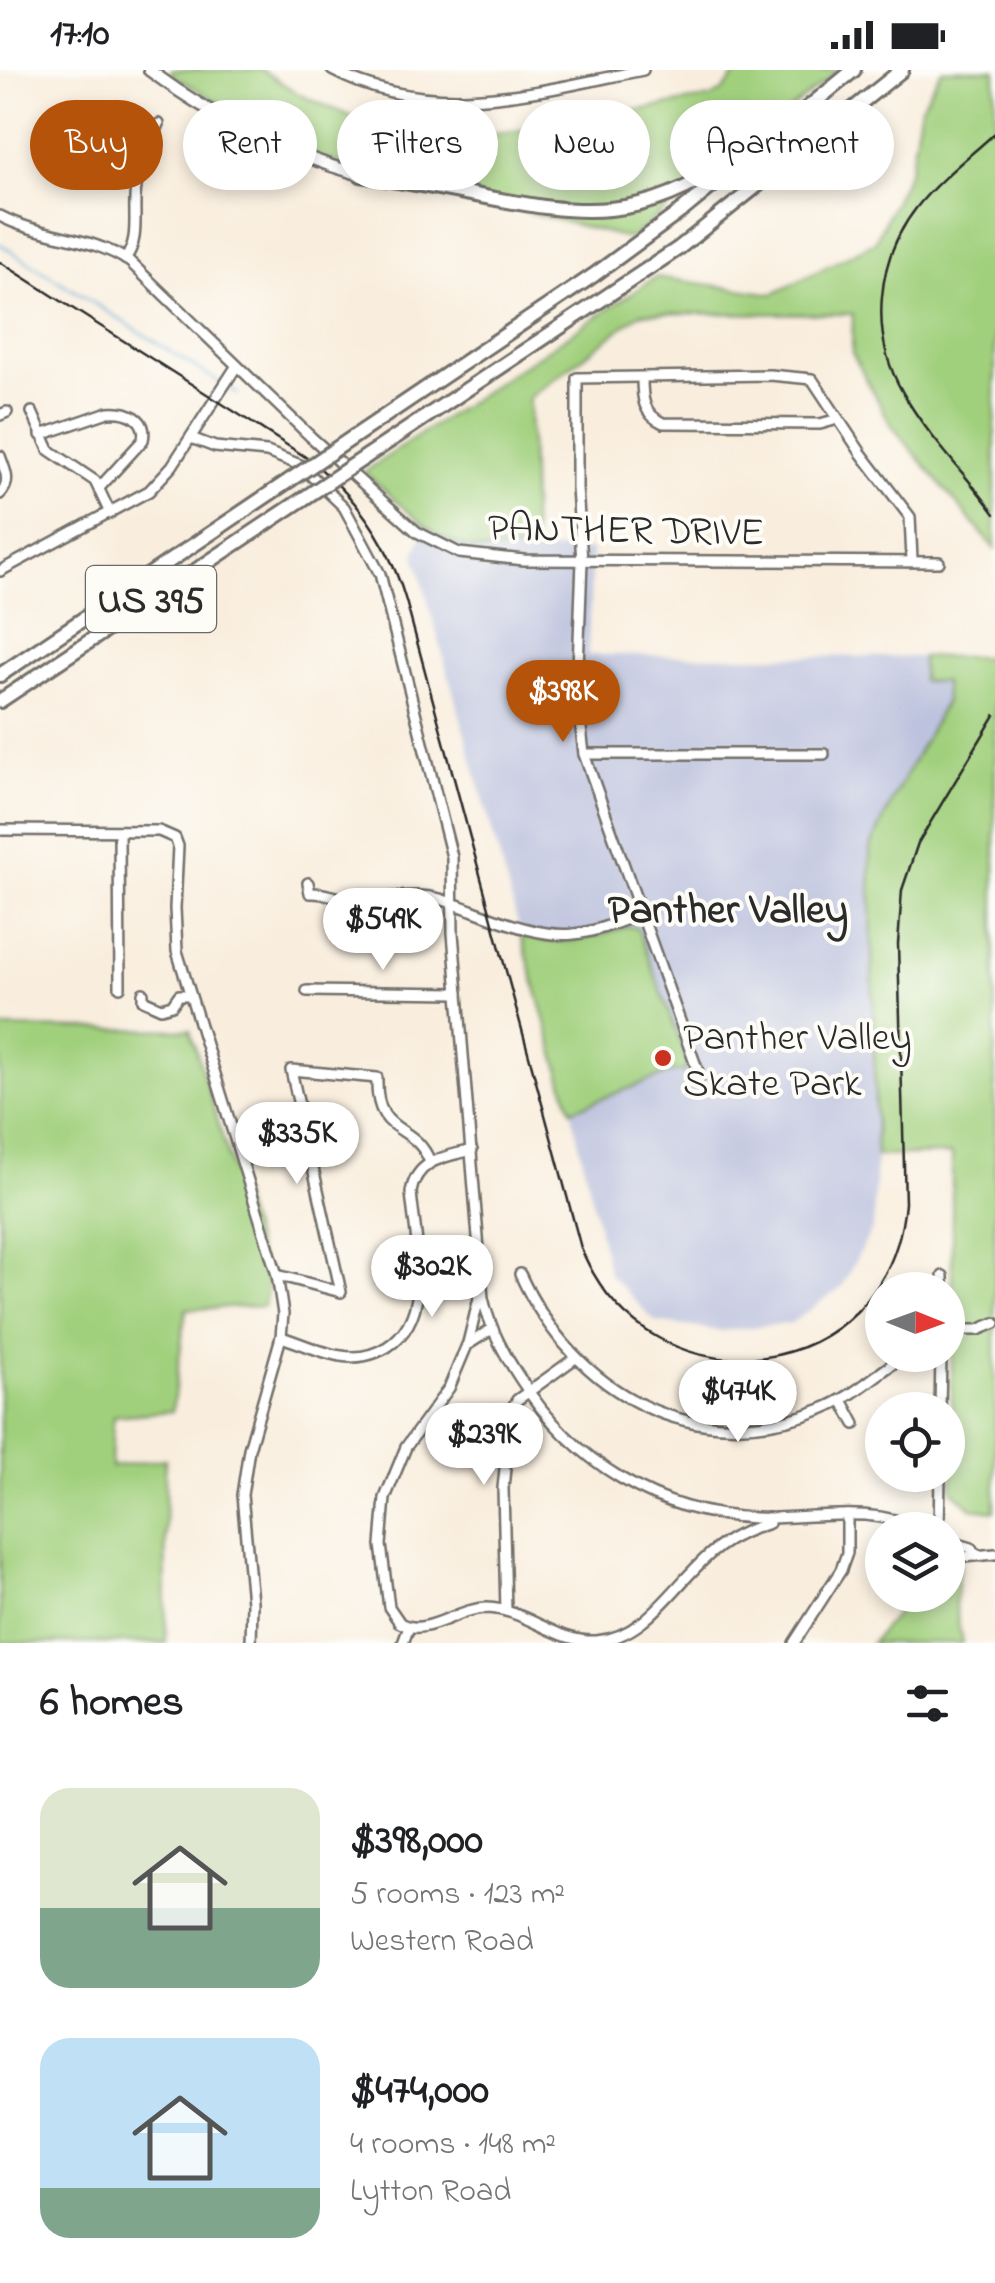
<!DOCTYPE html>
<meta charset="utf-8">
<style>
body{margin:0;font-family:"Indie Flower",sans-serif;background:#f6f6f6;color:#202124;height:100vh;display:flex;flex-direction:column;font-size:38px;white-space:nowrap}
*{box-sizing:border-box;margin:0}
p{font-size:32px;color:#757577}
.icon{flex:none;width:55px;height:55px;fill:none;stroke:currentColor;stroke-width:2;stroke-linecap:round;stroke-linejoin:round}
.map{position:relative;height:1573px;overflow:hidden}
.drawer{display:flex;flex-direction:column;background:#fff;flex:1}
.drawer>*{flex:none}
.banner{position:absolute;left:30px;top:30px;width:935px;height:90px;display:flex;gap:20px}
.needle{width:65px;rotate:91deg}
.buttons{position:absolute;left:865px;top:1202px;display:grid;gap:20px}
.buttons a{display:grid;place-items:center;width:100px;height:100px;border-radius:50%;background:#fff;box-shadow:0 5px 15px #0003;font-size:50px}
.price{position:absolute;translate:-50% -85px;padding:0 22px;border-radius:35px;background:#fff;color:#222;font-size:32px;line-height:65px;filter:drop-shadow(0 2px 5px #0008)}
.price::after{content:'';position:absolute;left:50%;top:60px;width:30px;height:22px;margin-left:-15px;background:inherit;clip-path:polygon(0 0,100% 0,50% 100%)}
.price.on{background:#b45309;color:#fff}
ul{padding:0;list-style:none}
li{display:flex;align-items:center;gap:30px;height:250px;padding:0 40px}
li span{display:grid;place-items:center;flex:none;width:280px;height:200px;border-radius:30px;color:#555}
li>.icon{margin-inline-start:auto}
span .icon{width:120px;height:120px;fill:#fffc;stroke-width:1}
li b{font-size:42px}
h2{display:flex;justify-content:space-between;align-items:center;height:120px;padding:0 40px;font-size:42px}
.tag{padding:0 35px;border-radius:45px;background:#fff;box-shadow:0 5px 15px #0003;font-size:35px;line-height:90px}
.tag.on{background:#b45309;color:#fff}
.status{display:flex;justify-content:space-between;align-items:center;height:70px;padding:0 50px;background:#fff;direction:ltr}
.status svg{height:28px;fill:currentColor}
.map>svg:first-child{display:block}
.industrial{fill:#bdc3de}
.green{fill:#a1d07d;stroke:#667e54;stroke-width:2.5}
.lines{fill:none;stroke-linecap:round;stroke-linejoin:round}
.stream{stroke:#5ba9d4;stroke-width:2.5}
.minor-casing{stroke:#736f6a;stroke-width:14}
.major-casing{stroke:#736f6a;stroke-width:15}
.highway-casing{stroke:#736f6a;stroke-width:18}
.minor{stroke:#fff;stroke-width:9}
.major{stroke:#fff;stroke-width:10}
.highway{stroke:#fff;stroke-width:12}
.rail{stroke:#2b2b2b;stroke-width:2.5}
.highway-bridge-casing{stroke:#736f6a;stroke-width:18;stroke-linecap:butt}
.highway-bridge{stroke:#fff;stroke-width:12}
.poi-dot{fill:#c8321e;stroke:#fdfcf7;stroke-width:4}
.labels{text-anchor:middle;stroke-width:8;stroke-linejoin:round;paint-order:stroke}
.shield{fill:#fdfcf7;stroke:#6a6a68;stroke-width:2.5}
.shield-label{font-size:38px;font-weight:bold;fill:#2b2b2b}
.street-label{font-size:40px;fill:#2b2b2b;stroke:#fdfcf7}
.poi-label{font-size:40px;fill:#2b2b2b;stroke:#fdfcf7;text-anchor:start}
.neighbourhood-label{font-size:42px;font-weight:bold;fill:#2b2b2b;stroke:#fdfcf7}
</style>
<div class="status"><b>17:10</b><svg viewBox="0 0 49 12"><path d="M0 12V9h3v3zM5 12V6h3v6zM10 12V3h3v9zM15 12V0h3v12zM26 1h20v11H26zM47 4h2v5h-2z"/></svg></div>
<div class="map">
<svg width="995" height="1573" viewBox="0 0 995 1573">
<rect width="100%" height="100%" fill="#fdfcf7"/>
<filter id="ink" filterUnits="userSpaceOnUse"><feTurbulence type="fractalNoise" baseFrequency=".01" numOctaves="2"/><feDisplacementMap in="SourceGraphic" scale="20" xChannelSelector="R" yChannelSelector="G"/><feConvolveMatrix kernelMatrix="1 2 1 2 8 2 1 2 1" color-interpolation-filters="sRGB"/></filter>
<filter id="wash" filterUnits="userSpaceOnUse"><feTurbulence type="fractalNoise" baseFrequency=".0048" numOctaves="4" result="noise"/><feDisplacementMap in="SourceGraphic" scale="40" xChannelSelector="R" yChannelSelector="G"/><feGaussianBlur stdDeviation="2.25" result="paint"/><feColorMatrix in="noise" values="0 0 0 0 0 0 0 0 0 0 0 0 0 0 0 0 0 1.4 0 .05"/><feComposite in="paint" operator="in"/></filter>
<g filter="url(#wash)">
<rect width="100%" height="100%" fill="#f9eede"/>
<path class="industrial" d="M425,455L451,472L480,480H592L588,585L922,587V611H944L945,632L894,727L870,779L876,1086L873,1157L841,1218L791,1253L721,1261L656,1252L609,1204L571,1040L675,1001L684,1002L688,993L636,858L628,856L574,872L540,870L521,865L415,485Z"/>
<g class="green">
<path d="M171,0H262L300,25L364,52L429,65L497,64L711,28L722,22L740,0H839L630,169L305,84L171,4Z"/>
<path d="M942,0H995V479L892,356L852,283L853,244L641,243L529,328L533,479C516,479 496,482 479,480C433,473 398,431 364,402L656,207L773,224L875,172L910,98L921,36Z"/>
<path d="M922,587H995V1441L971,1438L952,1420V1084L876,1086L870,779L894,727L945,632L944,612L922,611Z"/>
<path d="M628,856L636,858L639,862L688,993L684,1002L675,1001L571,1040L521,865C559,879 592,869 628,856Z"/>
<path d="M0,958L190,960L268,1217L264,1236L186,1239L172,1341L113,1346L111,1397L165,1389L166,1573H0Z"/>
<path d="M948,1485L960,1491L955,1532L962,1573H871L896,1544L901,1525H948Z"/>
</g>
<g class="lines">
<path class="stream" d="M0,174L238,324"/>
</g>
</g>
<g filter="url(#ink)">
<g class="lines">
<defs>
<g id="minor">
<path d="M332,0C431,53 540,21 643,0"/>
<path d="M0,146C42,168 90,165 130,192L311,367L417,462L459,483L524,490L939,492"/>
<path d="M125,189C141,169 132,141 136,117C140,94 150,75 159,54"/>
<path d="M642,308C642,328 643,344 663,353L820,354L838,349"/>
<path d="M32,342L49,380L95,411L110,443"/>
<path d="M0,345L7,342"/>
<path d="M41,365L108,342C127,340 148,348 143,370L99,418"/>
<path d="M191,368L215,377L267,382L300,395L344,437L380,504L452,787L453,863L483,1228C490,1259 504,1284 521,1310C573,1392 658,1444 755,1448C810,1450 870,1433 921,1460"/>
<path d="M0,386C5,401 12,411 0,424"/>
<path d="M0,501L149,421L172,396L236,297"/>
<path d="M584,684H824"/>
<path d="M0,760L159,761L175,768L178,776L175,838L177,881L277,1205L283,1244L281,1267L249,1379L242,1425L252,1532L251,1573"/>
<path d="M119,761L120,917"/>
<path d="M308,813L310,823C325,822 333,828 347,829C378,834 409,820 440,829C479,841 534,869 574,864C597,862 620,851 641,844"/>
<path d="M307,921L458,923"/>
<path d="M143,923V930L161,938L172,935L179,925H190"/>
<path d="M700,1007L584,684L577,624L582,491L577,418V308L770,305L812,309L861,383L910,447L912,490"/>
<path d="M520,1204C575,1324 694,1390 822,1339C855,1326 877,1303 906,1285"/>
<path d="M277,1205L341,1222L291,1000L377,1008C375,1069 414,1050 430,1092"/>
<path d="M943,1220V1206"/>
<path d="M492,1259L467,1275L449,1318L406,1377L385,1428L381,1475L389,1537L400,1553C427,1568 456,1538 487,1538C526,1539 556,1573 596,1571C648,1568 677,1509 715,1480C731,1467 750,1459 769,1453L768,1448"/>
<path d="M948,1260H978L995,1253"/>
<path d="M281,1267C301,1273 321,1283 341,1286C357,1289 374,1285 387,1277C436,1246 415,1171 411,1122C417,1089 445,1087 472,1080"/>
<path d="M468,1273L481,1220"/>
<path d="M842,1330L855,1354"/>
<path d="M940,1340L941,1285"/>
<path d="M939,1460L940,1405"/>
<path d="M948,1471L971,1478L976,1484"/>
<path d="M948,1483L964,1487L995,1484"/>
<path d="M506,1541L503,1418L511,1340L517,1330L574,1289"/>
<path d="M403,1573L409,1557"/>
<path d="M794,1573L841,1500L847,1483V1445"/>
</g>
<path id="major" d="M149,0C215,49 283,83 361,105"/>
<g id="highway">
<path d="M361,105C399,111 437,117 475,125C582,146 641,154 736,87"/>
<path d="M355,366L594,205L684,139L854,0"/>
<path d="M367,386L679,178L902,0"/>
<path d="M0,605L290,410"/>
<path d="M0,631L303,429"/>
</g>
</defs>
<use href="#minor" class="minor-casing"/>
<use href="#major" class="major-casing"/>
<use href="#highway" class="highway-casing"/>
<use href="#minor" class="minor"/>
<use href="#major" class="major"/>
<use href="#highway" class="highway"/>
<g class="rail">
<path d="M995,63C969,87 939,109 917,137C876,189 869,265 903,323C928,367 965,403 995,444"/>
<path d="M0,192L304,386C355,423 388,470 406,531L581,1178C650,1347 889,1316 905,1133L898,874L902,820L918,773L995,645"/>
</g>
<defs>
<g id="highway-bridge">
<path d="M290,410L355,366"/>
<path d="M303,429L367,386"/>
</g>
</defs>
<use href="#highway-bridge" class="highway-bridge-casing"/>
<use href="#highway-bridge" class="highway-bridge"/>
</g>
</g>
<circle class="poi-dot" cx="663" cy="988" r="10"/>
<g class="labels">
<rect class="shield" x="86" y="496" width="130" height="66" rx="8"/>
<g class="shield-label">
<text x="151" y="542">US 395</text>
</g>
<g class="street-label">
<text transform="translate(626 458) rotate(1)" y="14">PANTHER DRIVE</text>
</g>
<g class="poi-label">
<text x="683" y="979">Panther Valley<tspan x="683" dy="46">Skate Park</tspan></text>
</g>
<g class="neighbourhood-label">
<text x="728" y="852">Panther Valley</text>
</g>
</g>
</svg>
<div class="buttons">
<a><svg class="needle" viewBox="-14 -14 28 28"><path d="M0-13l5 13h-10z" fill="#e53935"/><path d="M0 13l5-13h-10z" fill="#757577"/></svg></a>
<a><svg class="icon" aria-label="locate" viewBox="0 0 24 24"><circle cx="12" cy="12" r="6"/><path d="M12 2v4M12 18v4M2 12h4M18 12h4"/></svg></a>
<a><svg class="icon" aria-label="layers" viewBox="0 0 24 24"><path d="M12 4l9 5-9 5-9-5zM3 14l9 5 9-5"/></svg></a>
</div>
<b class="price on" style="left:563px;top:675px">$398K</b>
<b class="price" style="left:383px;top:903px">$549K</b>
<b class="price" style="left:297px;top:1117px">$335K</b>
<b class="price" style="left:432px;top:1250px">$302K</b>
<b class="price" style="left:738px;top:1375px">$474K</b>
<b class="price" style="left:484px;top:1418px">$239K</b>
<div class="banner">
<a class="tag on">Buy</a>
<a class="tag">Rent</a>
<a class="tag">Filters</a>
<a class="tag">New</a>
<a class="tag">Apartment</a>
</div>
</div>
<section class="drawer">
<h2>6 homes<svg class="icon" aria-label="filters" viewBox="0 0 24 24"><path d="M4 7h16M4 17h16"/><circle cx="9" cy="7" r="2"/><circle cx="15" cy="17" r="2"/></svg></h2>
<ul>
<li><span style="background:linear-gradient(#dfe7d0 60%,#7fa58c 0)"><svg class="icon" aria-label="home" viewBox="0 0 24 24"><path d="M3 11l9-7 9 7M6 9v11h12V9"/></svg></span><div><b>$398,000</b><p>5 rooms · 123 m²</p><p>Western Road</p></div></li>
<li><span style="background:linear-gradient(#bfe0f5 75%,#7fa58c 0)"><svg class="icon" aria-label="home" viewBox="0 0 24 24"><path d="M3 11l9-7 9 7M6 9v11h12V9"/></svg></span><div><b>$474,000</b><p>4 rooms · 148 m²</p><p>Lytton Road</p></div></li>
</ul>
</section>
